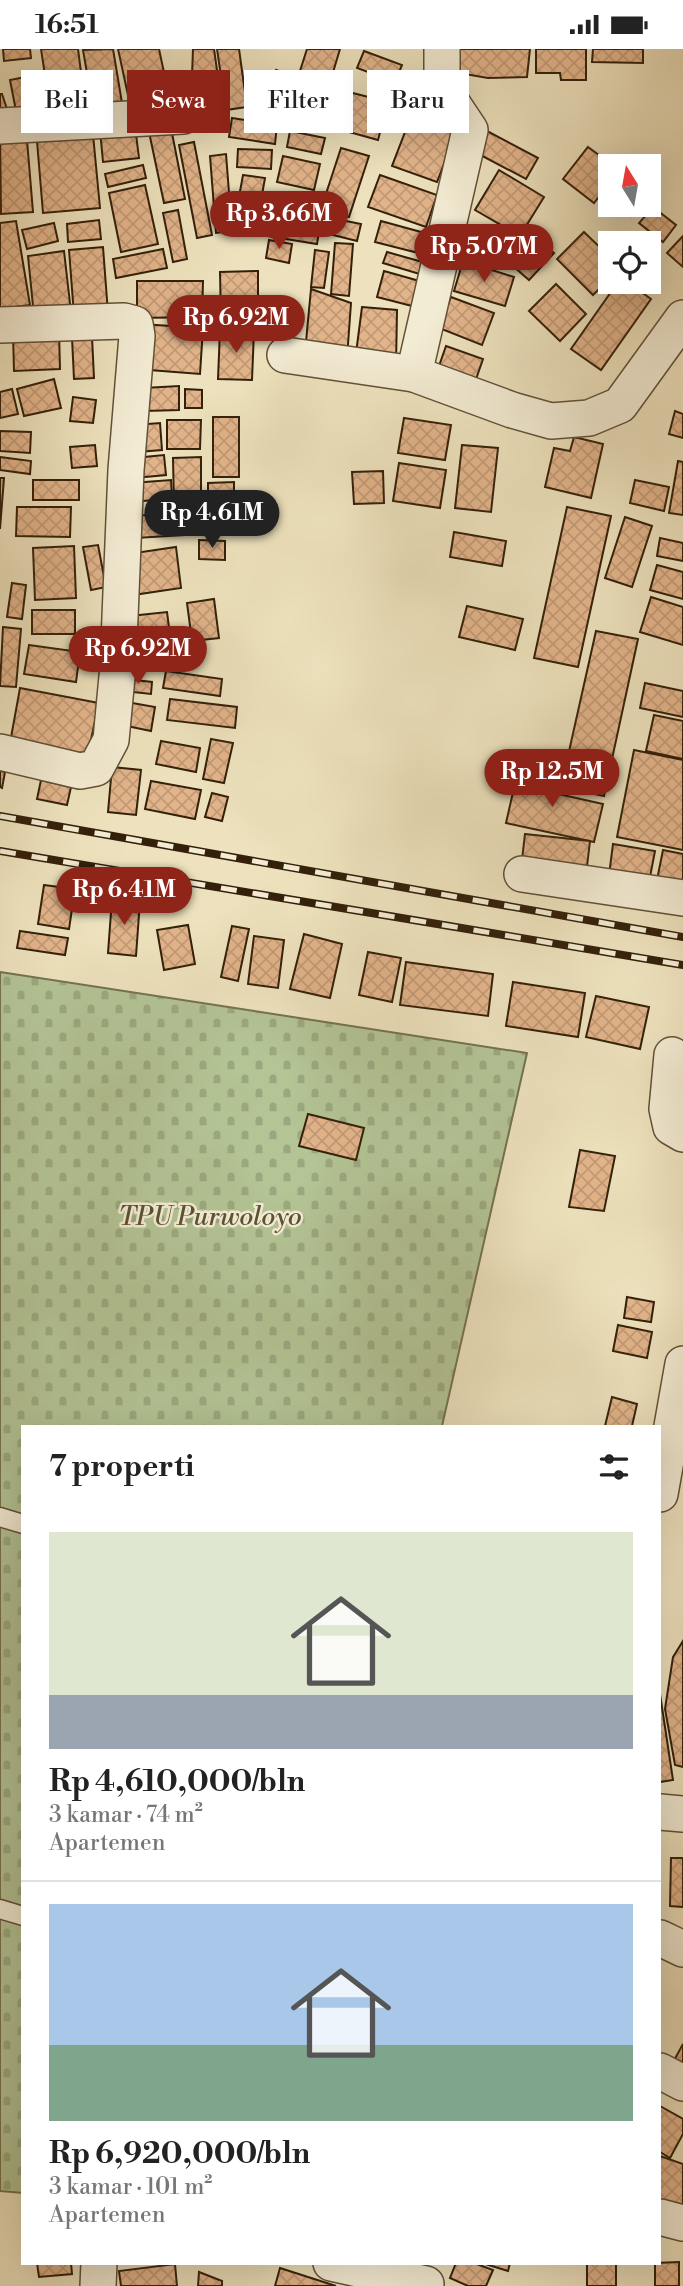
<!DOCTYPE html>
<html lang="id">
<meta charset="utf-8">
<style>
body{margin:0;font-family:"Libre Bodoni",serif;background:#f6f6f6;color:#222;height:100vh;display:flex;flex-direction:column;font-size:26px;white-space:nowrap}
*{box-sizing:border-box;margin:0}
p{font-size:23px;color:#767676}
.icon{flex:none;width:38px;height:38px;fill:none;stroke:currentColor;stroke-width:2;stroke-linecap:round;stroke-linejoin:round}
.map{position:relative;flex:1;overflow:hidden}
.drawer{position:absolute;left:21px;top:1376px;width:640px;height:840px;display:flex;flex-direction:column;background:#fff;border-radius:0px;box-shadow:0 7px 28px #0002}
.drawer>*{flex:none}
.top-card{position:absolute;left:21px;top:21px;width:642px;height:63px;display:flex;gap:14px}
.needle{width:46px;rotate:349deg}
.controls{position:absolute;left:598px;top:105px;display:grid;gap:14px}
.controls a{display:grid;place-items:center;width:63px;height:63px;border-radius:0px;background:#fff;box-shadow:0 7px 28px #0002;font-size:35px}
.price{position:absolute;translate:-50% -60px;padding:0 16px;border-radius:24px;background:#8f2418;color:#fff;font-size:23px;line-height:46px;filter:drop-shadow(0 2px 4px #0008)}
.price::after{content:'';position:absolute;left:50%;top:42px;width:21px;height:16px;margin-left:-10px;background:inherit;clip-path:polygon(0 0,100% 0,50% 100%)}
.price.current{background:#222;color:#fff}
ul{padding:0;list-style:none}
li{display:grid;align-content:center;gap:14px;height:371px;padding:0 28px}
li+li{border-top:2px solid #e0e0e0}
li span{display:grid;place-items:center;height:217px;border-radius:0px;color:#555}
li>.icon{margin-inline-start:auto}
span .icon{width:126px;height:126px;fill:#fffc;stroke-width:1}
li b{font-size:30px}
h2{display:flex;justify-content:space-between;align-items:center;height:84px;padding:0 28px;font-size:30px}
.chip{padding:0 24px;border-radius:0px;background:#fff;box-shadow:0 7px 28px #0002;font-size:24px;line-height:63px}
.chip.current{background:#8f2418;color:#fff}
.status{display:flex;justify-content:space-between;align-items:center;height:49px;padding:0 35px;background:#fff;direction:ltr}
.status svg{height:19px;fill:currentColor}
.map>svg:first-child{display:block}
.cemetery{fill:url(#cemetery-stones);stroke:#747250;stroke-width:2}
.building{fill:url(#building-cross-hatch);stroke:#34200a;stroke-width:2}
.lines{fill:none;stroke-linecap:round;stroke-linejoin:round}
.service-casing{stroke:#625037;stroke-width:21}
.minor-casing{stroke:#625037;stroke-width:38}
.service{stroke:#f3ecd4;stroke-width:18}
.minor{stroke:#f3ecd4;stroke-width:35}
.rail-casing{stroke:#34200a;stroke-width:8}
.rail{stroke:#f3ecd4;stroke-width:5;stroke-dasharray:16;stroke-linecap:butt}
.labels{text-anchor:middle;stroke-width:5;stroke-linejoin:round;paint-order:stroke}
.park-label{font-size:26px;font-style:italic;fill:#5a5134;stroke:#f3ecd4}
</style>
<div class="status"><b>16:51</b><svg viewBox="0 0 49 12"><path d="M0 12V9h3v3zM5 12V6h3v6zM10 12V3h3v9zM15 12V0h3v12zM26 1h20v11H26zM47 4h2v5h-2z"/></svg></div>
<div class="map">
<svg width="683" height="2237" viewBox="0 0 683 2237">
<defs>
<pattern id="cemetery-stones" width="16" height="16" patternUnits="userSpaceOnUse" patternTransform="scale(1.75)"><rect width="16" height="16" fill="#b3c495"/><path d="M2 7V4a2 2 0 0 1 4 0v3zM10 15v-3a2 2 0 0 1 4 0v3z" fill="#9ba87f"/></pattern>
<pattern id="building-cross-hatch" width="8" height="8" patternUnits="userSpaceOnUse" patternTransform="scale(1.75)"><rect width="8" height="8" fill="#e2b48a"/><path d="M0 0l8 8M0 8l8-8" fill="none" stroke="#c29a76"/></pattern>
</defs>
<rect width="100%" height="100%" fill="#ede2bd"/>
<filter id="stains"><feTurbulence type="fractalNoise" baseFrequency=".00286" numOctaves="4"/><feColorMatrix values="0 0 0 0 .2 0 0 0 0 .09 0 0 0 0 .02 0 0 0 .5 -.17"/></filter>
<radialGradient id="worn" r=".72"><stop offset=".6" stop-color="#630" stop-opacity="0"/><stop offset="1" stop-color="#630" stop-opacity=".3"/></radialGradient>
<path class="cemetery" d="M0,923L527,1004L442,1377H23V2144L0,2142Z"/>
<g class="building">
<path d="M3,0H30L31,9L4,12Z"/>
<path d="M41,0H78L85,54L50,59Z"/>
<path d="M113,0L122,54L93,59L83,1Z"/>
<path d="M118,0H159L170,52L131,60Z"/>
<path d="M193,0H214L223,63L205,64L191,54Z"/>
<path d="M217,0H239L247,58L226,61Z"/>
<path d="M307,0H340L331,30L300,22Z"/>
<path d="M448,0H530L527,28L488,29L447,22Z"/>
<path d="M536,0H586V31H561L560,24H536Z"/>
<path d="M593,0H643V14L592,13Z"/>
<path d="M364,2L402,16L395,33L357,19Z"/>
<path d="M276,21L333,39L321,77L265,59Z"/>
<path d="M31,27L38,63L17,67L10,31Z"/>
<path d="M341,41L388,53L378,91L331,78Z"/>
<path d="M0,45H2L9,66L0,69Z"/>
<path d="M412,65L457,81L437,133L392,117Z"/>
<path d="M232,69L277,76L275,95L229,88Z"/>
<path d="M92,75L100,159L43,164L36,80Z"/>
<path d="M135,77L139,109L103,113L100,81Z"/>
<path d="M26,79L33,163L1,165L0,81Z"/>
<path d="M171,79L185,150L164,154L149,83Z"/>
<path d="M485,81L538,109L526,130L473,102Z"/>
<path d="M290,82L325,89L321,105L287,98Z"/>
<path d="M194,93L212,186L197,189L179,96Z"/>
<path d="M588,98L614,117H611V132L594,154L563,130Z"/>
<path d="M341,99L369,107L349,168L321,160Z"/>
<path d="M238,100L272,101L271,120L237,118Z"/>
<path d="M226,105L232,182L216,184L210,107Z"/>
<path d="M283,107L320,115L314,141L277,133Z"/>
<path d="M143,116L146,129L108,138L105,125Z"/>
<path d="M499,121L544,148L520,187L475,161Z"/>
<path d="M243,126L265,129L258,168L236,164Z"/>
<path d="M380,126L437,146L426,178L368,158Z"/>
<path d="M145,136L158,195L121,203L109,144Z"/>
<path d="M267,155L322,165L317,195L261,186Z"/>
<path d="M620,156H642L631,167Z"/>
<path d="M653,158L676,176L663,193L639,174Z"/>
<path d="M178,161L187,210L173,213L163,164Z"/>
<path d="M336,170L361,175L357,192L333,186Z"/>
<path d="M99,171L101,190L68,193L67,175Z"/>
<path d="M16,172L30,256L0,260V174Z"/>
<path d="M381,172L432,186L426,206L375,193Z"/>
<path d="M54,174L58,192L27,200L22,181Z"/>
<path d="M474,177L520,194L511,219L465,202Z"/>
<path d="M584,183L611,209V228L593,246L557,210Z"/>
<path d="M683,187V218L667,204Z"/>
<path d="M539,190L554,204L529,231L514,218Z"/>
<path d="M269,191L292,195L289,214L266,209Z"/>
<path d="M335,194L353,195L349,247L331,245Z"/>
<path d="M103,198L108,264L74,266L69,201Z"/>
<path d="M163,200L167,219L116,229L113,210Z"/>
<path d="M315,201L329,203L324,239L311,238Z"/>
<path d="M64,202L71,263L34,267L28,207Z"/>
<path d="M387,203L426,214L423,226L383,214Z"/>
<path d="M463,212L514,228L505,257L454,242Z"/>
<path d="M258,222V271L221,272L220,223Z"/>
<path d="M384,222L423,233L416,258L377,248Z"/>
<path d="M137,232H203L202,268L137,269Z"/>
<path d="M618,233H627L651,250L601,321L571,300Z"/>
<path d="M556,235L586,265L560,292L529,262Z"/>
<path d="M311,240L351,254L347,309L305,303Z"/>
<path d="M451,248L494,264L482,296L439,279Z"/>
<path d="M362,258L397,261L396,318L355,312Z"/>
<path d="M140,275L203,279L200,325L137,320Z"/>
<path d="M220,281L254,282L252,331L218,330Z"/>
<path d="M59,283L60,320L14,322L13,285Z"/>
<path d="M92,288L94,329L74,330L72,289Z"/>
<path d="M446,297L483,310L475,333L438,320Z"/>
<path d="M54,330L61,359L24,367L17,340Z"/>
<path d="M179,337V361L145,362L144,339Z"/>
<path d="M12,340L18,365L0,369V343Z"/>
<path d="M185,340L202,341V359H185Z"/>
<path d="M73,348L96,351L93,374L70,372Z"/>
<path d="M675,362L683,365V389L669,385Z"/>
<rect x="213" y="368" width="26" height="60"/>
<path d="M404,369L451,376L445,411L398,404Z"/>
<path d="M167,371H201L200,400H167Z"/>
<path d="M160,374L162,401L138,403L135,376Z"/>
<path d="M0,382L31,383L30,404L0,402Z"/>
<path d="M574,388L603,395L591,449L545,438L554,399L570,402Z"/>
<path d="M95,396L97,417L72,419L70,398Z"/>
<path d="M462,396L498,399L491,463L455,459Z"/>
<path d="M164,406L166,426L135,429L134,409Z"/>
<path d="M0,408L31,412L30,425L0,421Z"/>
<path d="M201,408V456L174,457L173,409Z"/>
<path d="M678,412L683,413V466L669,464Z"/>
<path d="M399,414L446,421L440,459L393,452Z"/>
<path d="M383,422L384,454L354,455L352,423Z"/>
<path d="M0,429H4L0,480Z"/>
<rect x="33" y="431" width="46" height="20"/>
<path d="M171,431L172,449L134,453L132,434Z"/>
<path d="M635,431L669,438L664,462L630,454Z"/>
<path d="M234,433V450H208V434Z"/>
<path d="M17,458H71L70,488L16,487Z"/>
<path d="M567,458L611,467L578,618L534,609Z"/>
<path d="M204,461L231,464L229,482L202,479Z"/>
<path d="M183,463L184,486L136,489L134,467Z"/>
<path d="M625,468L652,477L632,538L605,529Z"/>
<path d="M454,483L506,492L502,517L450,508Z"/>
<path d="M660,489L683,494V512L657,507Z"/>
<path d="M199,491L225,492V511L199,510Z"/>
<path d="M98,496L106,538L91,541L83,498Z"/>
<path d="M74,497L76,549L35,551L33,499Z"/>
<path d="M176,498L181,539L133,546L128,505Z"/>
<path d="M657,516L683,523V550L650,541Z"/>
<path d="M12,534L26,536L22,570L7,568Z"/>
<path d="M651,548L683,558V596L640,583Z"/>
<path d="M214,550L219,589L192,592L187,554Z"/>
<path d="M467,557L523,570L515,601L459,588Z"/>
<rect x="32" y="561" width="43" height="24"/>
<path d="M167,563L171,594L124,598L121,568Z"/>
<path d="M3,578L21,580L16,638L0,637Z"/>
<path d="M596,582L638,590L604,747L561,738Z"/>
<path d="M29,596L80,603L76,633L24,625Z"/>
<path d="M166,622L222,630L220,647L163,639Z"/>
<path d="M125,630L152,633L151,645L124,642Z"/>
<path d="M645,634L683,642V668L640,659Z"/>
<path d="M20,639L99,654L87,709L10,694Z"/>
<path d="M170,650L237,658L235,679L167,671Z"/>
<path d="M121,652L155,658L151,682L117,675Z"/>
<path d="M654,666L683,672V710L646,702Z"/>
<path d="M211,690L233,694L224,734L203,730Z"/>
<path d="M161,692L200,699L196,723L156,715Z"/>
<path d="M634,701L683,711V801L617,788Z"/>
<path d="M112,718L141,721L136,766L108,763Z"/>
<path d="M518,721L557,730L554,744L603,755L594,793L506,774Z"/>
<path d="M0,722L5,723L2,739L0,738Z"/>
<path d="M41,731L71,738L67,756L37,750Z"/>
<path d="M151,732L201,741L195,770L145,760Z"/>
<path d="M212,744L228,748L222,772L205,768Z"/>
<path d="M525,785L590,792L586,826L521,819Z"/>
<path d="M613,795L655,802L649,833L609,826Z"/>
<path d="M663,801L683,805V841L656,836Z"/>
<path d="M44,836L75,840L69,880L38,875Z"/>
<path d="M112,850L140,852L136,907L108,904Z"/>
<path d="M188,876L195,915L164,921L157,881Z"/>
<path d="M232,877L249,880L238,932L221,928Z"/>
<path d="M20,882L68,889L65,906L17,899Z"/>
<path d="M304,885L342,895L330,949L290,940Z"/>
<path d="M254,887L284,891L278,939L248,935Z"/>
<path d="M368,903L401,909L392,953L359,946Z"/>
<path d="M406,913L493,925L488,967L400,956Z"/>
<path d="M513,933L585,944L578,988L506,977Z"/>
<path d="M596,947L649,958L640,1000L586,988Z"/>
<path d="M308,1065L364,1079L356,1111L299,1097Z"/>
<path d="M580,1101L615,1107L604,1162L569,1158Z"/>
<path d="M627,1248L654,1253L651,1273L624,1269Z"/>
<path d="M618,1276L652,1283L647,1309L613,1302Z"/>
<path d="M612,1348L637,1355L632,1377H605Z"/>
<path d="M683,1592V1718L675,1716L665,1660L673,1608Z"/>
<path d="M660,1645L673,1731L660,1733Z"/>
<path d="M671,1809H683V1858L670,1857Z"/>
<path d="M683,1995V2024L671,2017Z"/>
<path d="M660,2057L683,2070V2085L670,2109L660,2103Z"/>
<path d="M660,2107L683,2115V2171L660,2163Z"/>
<path d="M679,2213V2237H655V2214Z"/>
<path d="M37,2214H71L72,2225L39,2228Z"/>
<path d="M456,2214H474L493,2221L486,2237H468L450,2229Z"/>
<path d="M482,2214H510L508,2222Z"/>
<rect x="587" y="2214" width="29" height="23"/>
<path d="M175,2215L177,2237H121L119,2222Z"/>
<path d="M280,2219L336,2237H275Z"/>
<path d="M199,2223L222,2232V2237H198Z"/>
</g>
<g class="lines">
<defs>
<g id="service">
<path d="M0,1468L23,1475"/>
<path d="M0,1860L23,1867"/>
</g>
<g id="minor">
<path d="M0,77L183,67"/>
<path d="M0,276L124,272L135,275L137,287L126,421L118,617L111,691L96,719L80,722L0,703"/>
<path d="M285,306L414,325L512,361L551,372L589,369L620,356L683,269"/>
<path d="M414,325L470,81L442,39V0"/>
<path d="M522,825L683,849"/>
<path d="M672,1006L667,1060L671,1078L683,1085"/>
<path d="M660,1445L683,1315"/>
<path d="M660,1763L683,1765"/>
<path d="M660,1889L683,1900"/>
<path d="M660,2022L683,2034"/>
<path d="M660,2168L683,2174"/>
<path d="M331,2214L426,2235"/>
<path d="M98,2237L99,2214"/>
</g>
</defs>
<use href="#service" class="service-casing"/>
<use href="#minor" class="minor-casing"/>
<use href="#service" class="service"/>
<use href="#minor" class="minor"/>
<defs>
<g id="rail">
<path d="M0,767L683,888"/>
<path d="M0,802L683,916"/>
</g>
</defs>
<use href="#rail" class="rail-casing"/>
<use href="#rail" class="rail"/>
</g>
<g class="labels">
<g class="park-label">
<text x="210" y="1176">TPU Purwoloyo</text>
</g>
</g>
<rect width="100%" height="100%" filter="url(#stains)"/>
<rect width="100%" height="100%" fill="url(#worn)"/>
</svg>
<div class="controls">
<a><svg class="needle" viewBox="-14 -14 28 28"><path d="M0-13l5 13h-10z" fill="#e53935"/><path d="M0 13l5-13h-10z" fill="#767676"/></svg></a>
<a><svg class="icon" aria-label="locate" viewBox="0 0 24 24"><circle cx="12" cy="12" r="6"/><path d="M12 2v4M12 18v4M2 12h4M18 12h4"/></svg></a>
</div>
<b class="price" style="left:279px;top:202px">Rp 3.66M</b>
<b class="price" style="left:484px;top:235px">Rp 5.07M</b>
<b class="price" style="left:236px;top:306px">Rp 6.92M</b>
<b class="price current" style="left:212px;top:501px">Rp 4.61M</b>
<b class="price" style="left:138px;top:637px">Rp 6.92M</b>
<b class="price" style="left:552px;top:760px">Rp 12.5M</b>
<b class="price" style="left:124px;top:878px">Rp 6.41M</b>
<div class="top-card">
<a class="chip">Beli</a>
<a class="chip current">Sewa</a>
<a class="chip">Filter</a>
<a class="chip">Baru</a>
</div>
<section class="drawer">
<h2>7 properti<svg class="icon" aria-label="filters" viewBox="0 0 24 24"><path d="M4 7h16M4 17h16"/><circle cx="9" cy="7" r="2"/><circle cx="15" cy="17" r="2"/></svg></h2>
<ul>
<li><span style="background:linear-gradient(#dfe7d0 75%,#9aa5b1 0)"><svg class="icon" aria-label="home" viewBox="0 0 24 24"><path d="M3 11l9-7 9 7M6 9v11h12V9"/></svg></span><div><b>Rp 4,610,000/bln</b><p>3 kamar · 74 m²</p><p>Apartemen</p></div></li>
<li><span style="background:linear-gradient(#a9c7e8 65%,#7fa58c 0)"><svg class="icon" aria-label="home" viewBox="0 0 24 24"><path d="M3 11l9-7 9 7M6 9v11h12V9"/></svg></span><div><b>Rp 6,920,000/bln</b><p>3 kamar · 101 m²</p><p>Apartemen</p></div></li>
</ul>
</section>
</div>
